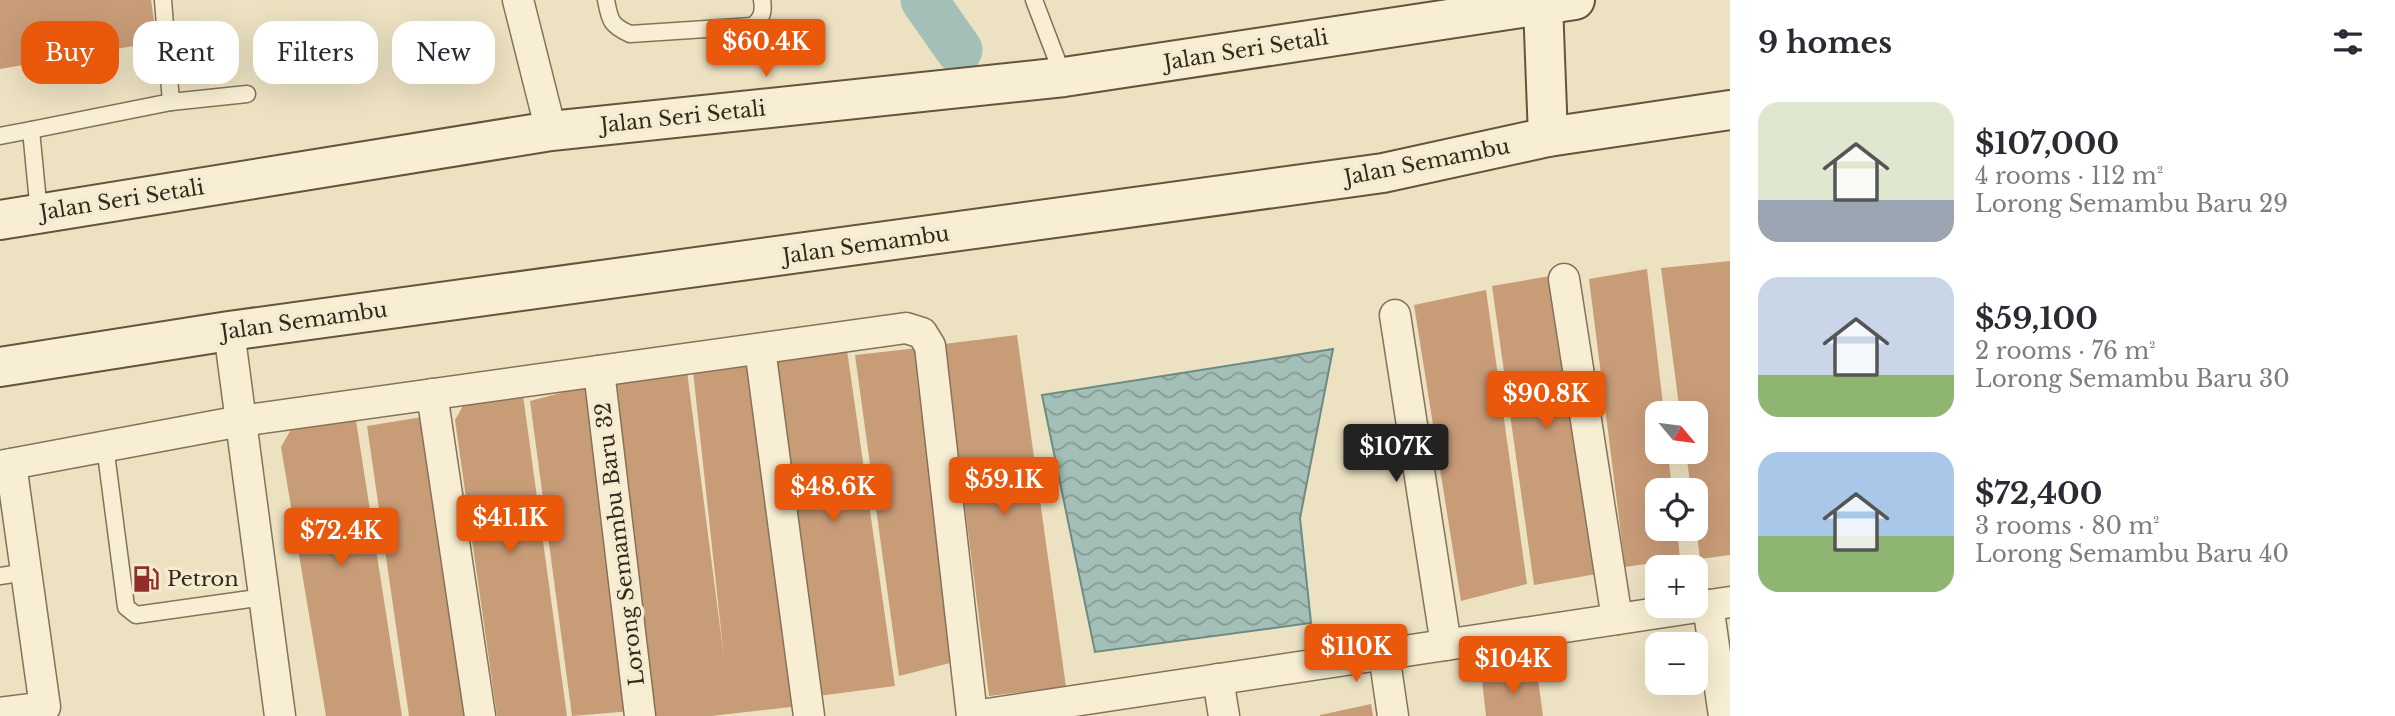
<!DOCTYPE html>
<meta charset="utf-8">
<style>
body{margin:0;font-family:"Libre Baskerville",serif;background:#f7f7f7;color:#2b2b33;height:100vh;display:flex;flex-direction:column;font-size:26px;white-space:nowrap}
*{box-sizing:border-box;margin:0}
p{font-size:23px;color:#7c7c81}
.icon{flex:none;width:38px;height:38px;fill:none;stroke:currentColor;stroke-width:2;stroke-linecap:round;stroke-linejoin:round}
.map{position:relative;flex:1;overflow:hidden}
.panel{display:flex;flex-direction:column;background:#fff;width:665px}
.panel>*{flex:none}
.guide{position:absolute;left:21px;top:21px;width:665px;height:63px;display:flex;gap:14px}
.needle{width:46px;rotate:119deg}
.fabs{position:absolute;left:1645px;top:401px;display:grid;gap:14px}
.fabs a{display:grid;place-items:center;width:63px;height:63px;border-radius:14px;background:#fff;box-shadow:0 7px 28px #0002;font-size:35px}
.price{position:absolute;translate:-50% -60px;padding:0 16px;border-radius:7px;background:#ea580c;color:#fff;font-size:23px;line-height:46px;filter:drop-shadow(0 2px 4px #0008)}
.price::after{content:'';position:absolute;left:50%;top:42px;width:21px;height:16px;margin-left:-10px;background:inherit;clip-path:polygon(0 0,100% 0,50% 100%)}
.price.active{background:#222;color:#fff}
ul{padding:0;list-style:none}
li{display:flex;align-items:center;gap:21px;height:175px;padding:0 28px}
li span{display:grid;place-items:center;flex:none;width:196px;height:140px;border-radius:21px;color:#555}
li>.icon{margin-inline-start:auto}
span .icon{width:84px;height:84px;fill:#fffc;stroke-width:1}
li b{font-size:30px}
h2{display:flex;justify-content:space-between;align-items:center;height:84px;padding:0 28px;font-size:30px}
.chip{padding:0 24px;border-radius:21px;background:#fff;box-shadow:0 7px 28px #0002;font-size:24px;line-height:63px}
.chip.active{background:#ea580c;color:#fff}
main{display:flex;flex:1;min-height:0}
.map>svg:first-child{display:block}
.water{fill:url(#water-waves);stroke:#6b8c85;stroke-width:2}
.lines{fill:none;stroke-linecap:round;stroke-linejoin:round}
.river{stroke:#a3bfb7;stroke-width:47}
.building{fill:#c99c78}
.lane-casing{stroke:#857259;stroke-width:19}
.street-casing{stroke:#857259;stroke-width:33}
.secondary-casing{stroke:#67533c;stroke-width:42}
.lane{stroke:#f7eed3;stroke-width:16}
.street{stroke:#f7eed3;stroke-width:30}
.secondary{stroke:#f7eed3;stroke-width:38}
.labels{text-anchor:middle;stroke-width:7;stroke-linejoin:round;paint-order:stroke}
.street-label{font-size:21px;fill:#35291d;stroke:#f4ebd0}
.poi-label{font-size:21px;fill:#35291d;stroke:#f4ebd0;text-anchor:start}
</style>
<main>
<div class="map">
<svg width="1730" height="716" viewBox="0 0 1730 716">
<defs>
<pattern id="water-waves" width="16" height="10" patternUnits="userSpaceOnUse" patternTransform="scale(1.75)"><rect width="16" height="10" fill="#a3bfb7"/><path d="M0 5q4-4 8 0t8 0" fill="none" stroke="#869b94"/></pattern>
</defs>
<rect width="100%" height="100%" fill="#ece1c1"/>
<path class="water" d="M1333,349L1300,518L1311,623L1095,652L1042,395Z"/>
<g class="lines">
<path class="river" d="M924,0L959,50"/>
</g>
<g class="building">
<path d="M0,0H151L157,42L0,69Z"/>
<path d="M1730,261V555L1700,559L1696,527V490H1691L1686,452H1696V413H1680L1661,268Z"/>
<path d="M1647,269L1664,413H1657V452H1668L1672,490H1657V528H1677L1680,559L1625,567L1589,279Z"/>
<path d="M1556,275L1602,573L1534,585L1492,286Z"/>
<path d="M1486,290L1527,584L1461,601L1414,305Z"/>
<path d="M1017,335L1066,687L989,696L944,344Z"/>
<path d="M918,348L958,661L899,676L855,355Z"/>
<path d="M847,350L895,686L818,696L771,362Z"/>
<path d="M754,361L800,706L711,716H656L613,379L687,371L724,658L693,371Z"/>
<path d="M595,384L632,711L572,716L530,401Z"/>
<path d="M522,388L567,716H497L455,420L469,395Z"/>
<path d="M355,414L402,716H326L281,447L294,424Z"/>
<path d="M428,416L473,716H409L367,426Z"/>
<path d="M1537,672L1543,716H1486L1482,680Z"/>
<path d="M1371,704L1373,716H1320V715Z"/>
</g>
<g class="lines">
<defs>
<g id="lane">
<path d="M163,0L171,102"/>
<path d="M606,0C610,20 610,25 630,34L752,26C762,19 764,12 762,0"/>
<path d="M1034,0L1063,76"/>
<path d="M31,130L171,102L247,94"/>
<path d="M0,136L31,130L39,213"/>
<path d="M105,446L126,607L136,615L264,597"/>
<path d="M0,576L26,572"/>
</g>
<g id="street">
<path d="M518,0L551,131"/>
<path d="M1564,279L1617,619"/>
<path d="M1395,315L1446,645"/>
<path d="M229,331L280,716"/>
<path d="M760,349L809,716"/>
<path d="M599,371L640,716"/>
<path d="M432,394L480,716"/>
<path d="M0,466L241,421L906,328L922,333L930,346L972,716"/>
<path d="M1708,605L1724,716"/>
<path d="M1384,654L1393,716"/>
<path d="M1218,679L1224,716"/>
<path d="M0,713L45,707L11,464"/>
<path d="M974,716L1730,602"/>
</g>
<g id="secondary">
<path d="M1543,4L1548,137"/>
<path d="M0,220L551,131L1064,77L1575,0"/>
<path d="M0,367L229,331L1383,173L1548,137L1730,110"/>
</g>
</defs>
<use href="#lane" class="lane-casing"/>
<use href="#street" class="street-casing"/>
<use href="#secondary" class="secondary-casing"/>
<use href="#lane" class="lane"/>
<use href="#street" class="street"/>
<use href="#secondary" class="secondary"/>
</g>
<defs>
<symbol id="fuel-bare" viewBox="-9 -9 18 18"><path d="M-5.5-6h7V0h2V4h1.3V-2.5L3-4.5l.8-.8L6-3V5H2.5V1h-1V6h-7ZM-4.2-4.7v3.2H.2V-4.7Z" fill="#922d2b" stroke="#f4ebd0" stroke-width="2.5" paint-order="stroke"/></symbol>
</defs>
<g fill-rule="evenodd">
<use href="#fuel-bare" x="127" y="560" width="38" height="38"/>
</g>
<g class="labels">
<g class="street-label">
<text transform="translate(1246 50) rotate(-9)" y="7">Jalan Seri Setali</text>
<text transform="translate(683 117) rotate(-6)" y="7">Jalan Seri Setali</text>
<text transform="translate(1427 162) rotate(-11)" y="7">Jalan Semambu</text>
<text transform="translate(122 200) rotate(-9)" y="7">Jalan Seri Setali</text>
<text transform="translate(866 245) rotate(-8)" y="7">Jalan Semambu</text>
<text transform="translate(304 321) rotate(-8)" y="7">Jalan Semambu</text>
<text transform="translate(620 544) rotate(-97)" y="7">Lorong Semambu Baru 32</text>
</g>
<g class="poi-label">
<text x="167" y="586">Petron</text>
</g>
</g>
</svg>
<div class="fabs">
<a><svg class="needle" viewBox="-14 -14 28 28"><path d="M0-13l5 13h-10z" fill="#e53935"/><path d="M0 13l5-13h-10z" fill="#7c7c81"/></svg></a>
<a><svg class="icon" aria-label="locate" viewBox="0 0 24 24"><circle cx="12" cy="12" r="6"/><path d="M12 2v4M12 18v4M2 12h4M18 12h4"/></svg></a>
<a>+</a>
<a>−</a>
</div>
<b class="price" style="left:766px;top:79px">$60.4K</b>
<b class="price" style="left:1546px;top:431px">$90.8K</b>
<b class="price active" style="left:1396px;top:484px">$107K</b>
<b class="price" style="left:1004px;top:517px">$59.1K</b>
<b class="price" style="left:833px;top:524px">$48.6K</b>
<b class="price" style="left:510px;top:555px">$41.1K</b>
<b class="price" style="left:341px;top:568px">$72.4K</b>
<b class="price" style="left:1356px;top:684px">$110K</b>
<b class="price" style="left:1513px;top:696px">$104K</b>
<div class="guide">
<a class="chip active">Buy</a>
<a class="chip">Rent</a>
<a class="chip">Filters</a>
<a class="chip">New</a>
</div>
</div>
<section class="panel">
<h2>9 homes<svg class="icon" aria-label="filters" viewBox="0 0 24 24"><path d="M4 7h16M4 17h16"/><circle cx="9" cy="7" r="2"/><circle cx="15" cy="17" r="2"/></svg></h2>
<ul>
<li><span style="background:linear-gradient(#dfe7d0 70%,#9aa5b1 0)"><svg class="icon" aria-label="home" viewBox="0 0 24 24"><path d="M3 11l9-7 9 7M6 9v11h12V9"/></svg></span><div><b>$107,000</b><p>4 rooms · 112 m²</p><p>Lorong Semambu Baru 29</p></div></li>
<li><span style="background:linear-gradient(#c9d6e8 70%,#8fb573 0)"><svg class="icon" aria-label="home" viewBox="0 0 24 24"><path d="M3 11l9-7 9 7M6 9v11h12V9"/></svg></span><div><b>$59,100</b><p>2 rooms · 76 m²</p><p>Lorong Semambu Baru 30</p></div></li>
<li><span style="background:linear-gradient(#a9c7e8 60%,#8fb573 0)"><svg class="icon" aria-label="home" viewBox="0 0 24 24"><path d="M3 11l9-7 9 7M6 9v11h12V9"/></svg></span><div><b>$72,400</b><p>3 rooms · 80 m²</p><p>Lorong Semambu Baru 40</p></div></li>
</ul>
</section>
</main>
